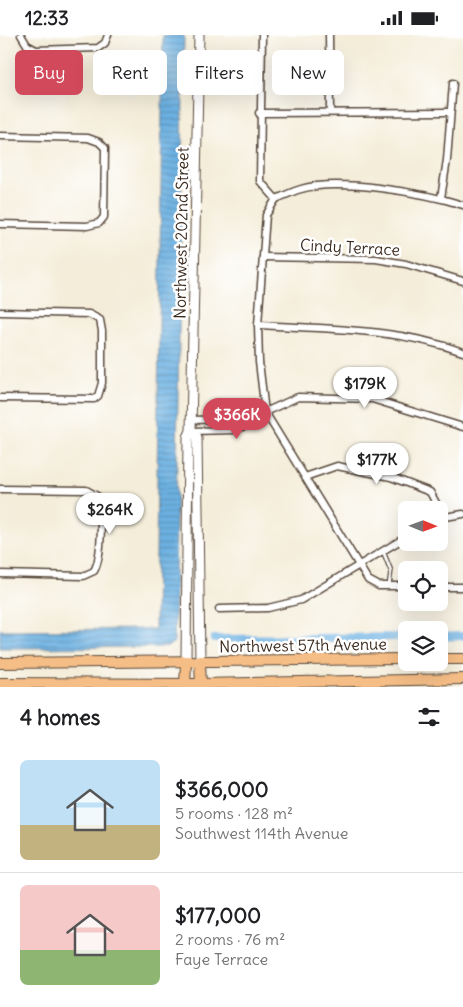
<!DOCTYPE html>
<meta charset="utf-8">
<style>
body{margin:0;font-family:Delius,sans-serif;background:#f2f2f2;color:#202124;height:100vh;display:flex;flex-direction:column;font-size:19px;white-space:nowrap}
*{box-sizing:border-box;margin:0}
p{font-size:16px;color:#757577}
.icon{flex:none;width:28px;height:28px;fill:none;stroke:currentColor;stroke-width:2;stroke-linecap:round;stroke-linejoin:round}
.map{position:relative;height:652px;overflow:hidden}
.sheet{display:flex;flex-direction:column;background:#fff;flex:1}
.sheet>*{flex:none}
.top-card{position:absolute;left:15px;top:15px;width:434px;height:45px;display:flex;gap:10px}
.needle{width:32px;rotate:91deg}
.controls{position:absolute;left:398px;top:466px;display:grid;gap:10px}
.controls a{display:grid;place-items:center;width:50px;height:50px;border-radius:8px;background:#fff;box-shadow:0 5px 20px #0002;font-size:25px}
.price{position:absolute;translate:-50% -42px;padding:0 11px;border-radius:18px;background:#fff;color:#222;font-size:16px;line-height:32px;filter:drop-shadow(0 1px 2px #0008)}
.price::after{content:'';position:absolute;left:50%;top:30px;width:15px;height:11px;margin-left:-8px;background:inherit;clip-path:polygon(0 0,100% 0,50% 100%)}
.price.on{background:#d1495b;color:#fff}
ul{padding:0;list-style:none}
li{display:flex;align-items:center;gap:15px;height:125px;padding:0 20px}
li+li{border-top:1px solid #e0e0e0}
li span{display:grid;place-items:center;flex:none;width:140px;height:100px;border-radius:8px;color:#555}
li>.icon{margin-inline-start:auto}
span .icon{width:60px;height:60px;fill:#fffc;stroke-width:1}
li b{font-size:21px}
h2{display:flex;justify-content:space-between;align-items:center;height:60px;padding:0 20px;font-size:21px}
.chip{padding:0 18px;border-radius:8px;background:#fff;box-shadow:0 5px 20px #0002;font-size:18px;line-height:45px}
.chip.on{background:#d1495b;color:#fff}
.status{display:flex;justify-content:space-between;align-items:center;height:35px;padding:0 25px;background:#fff;direction:ltr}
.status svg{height:14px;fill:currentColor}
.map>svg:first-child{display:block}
.water{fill:url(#water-rules);stroke:#546e80}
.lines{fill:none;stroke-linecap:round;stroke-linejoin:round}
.canal{stroke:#6cb1e2;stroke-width:8}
.service-casing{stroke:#57473a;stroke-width:5.5}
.minor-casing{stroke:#57473a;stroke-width:9}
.tertiary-casing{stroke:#57473a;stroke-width:11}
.primary-casing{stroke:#57473a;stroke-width:12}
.service{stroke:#fff;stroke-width:3}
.minor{stroke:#fff;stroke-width:6}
.tertiary{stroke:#fff;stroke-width:9}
.primary{stroke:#f6be87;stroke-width:10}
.labels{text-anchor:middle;stroke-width:5;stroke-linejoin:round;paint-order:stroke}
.street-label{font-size:16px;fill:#3b2a1e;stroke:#fff}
</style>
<div class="status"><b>12:33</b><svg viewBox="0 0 49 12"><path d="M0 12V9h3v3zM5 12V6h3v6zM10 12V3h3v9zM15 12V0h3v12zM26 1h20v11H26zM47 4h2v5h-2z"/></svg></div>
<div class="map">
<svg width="463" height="652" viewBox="0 0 463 652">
<defs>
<pattern id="water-rules" width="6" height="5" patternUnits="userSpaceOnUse" patternTransform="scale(1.25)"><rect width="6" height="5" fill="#6cb1e2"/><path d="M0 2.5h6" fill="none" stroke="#5a90b7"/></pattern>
</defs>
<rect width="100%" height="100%" fill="#fff"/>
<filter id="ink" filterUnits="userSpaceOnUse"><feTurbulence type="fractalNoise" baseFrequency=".02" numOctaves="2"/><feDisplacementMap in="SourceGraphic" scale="10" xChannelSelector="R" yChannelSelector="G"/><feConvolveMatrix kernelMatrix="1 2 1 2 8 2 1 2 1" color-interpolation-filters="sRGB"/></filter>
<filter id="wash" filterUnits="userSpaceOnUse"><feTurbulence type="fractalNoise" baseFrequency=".0096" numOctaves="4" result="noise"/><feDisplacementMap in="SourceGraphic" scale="20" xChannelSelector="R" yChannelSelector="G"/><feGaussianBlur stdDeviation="1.12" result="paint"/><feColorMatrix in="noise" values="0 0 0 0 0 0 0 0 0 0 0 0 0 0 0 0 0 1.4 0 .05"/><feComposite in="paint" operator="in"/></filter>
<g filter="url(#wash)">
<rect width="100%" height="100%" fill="#f4edd9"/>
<path class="water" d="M163,0H184L174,607L167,612L0,613V595L155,594Z"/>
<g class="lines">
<g class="canal">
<path d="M439,602L463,601"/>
<path d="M214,604L406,602"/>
</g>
</g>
</g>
<g filter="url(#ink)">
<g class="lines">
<defs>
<path id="service" d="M383,516L391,536L389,551"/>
<g id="minor">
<path d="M21,0L27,10L36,15L98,13L105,8L108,0"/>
<path d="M262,0L260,146L276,164L266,180L258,290L259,327L265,377L368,545L379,551H406"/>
<path d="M329,0L330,76"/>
<path d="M259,78L450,77"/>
<path d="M0,101L88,103L99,107L105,113L104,182L99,188L87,191L0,189"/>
<path d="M441,163L447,125L453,48"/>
<path d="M276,164C284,161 293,156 301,154C339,143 425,158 463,170"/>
<path d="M263,222L376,224L406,229L463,246"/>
<path d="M0,277L89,279L100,285L102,296V348L98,361L94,364L0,363"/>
<path d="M258,290C329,294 396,293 463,317"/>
<path d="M191,385L234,384L257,376L265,377L298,362L372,364L463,392"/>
<path d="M191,396L233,395L261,386L265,377"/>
<path d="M305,442L337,431L391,442L430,457L443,481"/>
<path d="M0,454L86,455L97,461C103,476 102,522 94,536L83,541L0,539"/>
<path d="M439,483L463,479"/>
<path d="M439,552H463"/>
<path d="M219,574L268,573L301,565L406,502"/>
</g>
<g id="tertiary">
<path d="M191,396L197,402L200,626"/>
<path d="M186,626L188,402L191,396L199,0"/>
</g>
<g id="primary">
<path d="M439,624H463"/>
<path d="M200,626L201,652"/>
<path d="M0,628L406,624"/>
<path d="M0,648L201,649L463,644"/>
<path d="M185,652L186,626"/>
</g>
</defs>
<use href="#service" class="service-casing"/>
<use href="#minor" class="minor-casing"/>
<use href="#tertiary" class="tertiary-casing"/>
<use href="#primary" class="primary-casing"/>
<use href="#service" class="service"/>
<use href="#minor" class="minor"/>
<use href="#tertiary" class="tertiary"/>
<use href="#primary" class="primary"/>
</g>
</g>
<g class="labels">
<g class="street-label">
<text transform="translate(181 198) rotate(-89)" y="6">Northwest 202nd Street</text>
<text transform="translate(350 212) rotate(3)" y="6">Cindy Terrace</text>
<text transform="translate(303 610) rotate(-1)" y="6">Northwest 57th Avenue</text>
</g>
</g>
</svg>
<div class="controls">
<a><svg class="needle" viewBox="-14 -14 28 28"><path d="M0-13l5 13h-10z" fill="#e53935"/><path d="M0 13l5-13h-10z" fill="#757577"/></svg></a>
<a><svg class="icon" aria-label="locate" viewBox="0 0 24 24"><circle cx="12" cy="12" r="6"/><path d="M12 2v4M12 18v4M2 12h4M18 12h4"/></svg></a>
<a><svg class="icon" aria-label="layers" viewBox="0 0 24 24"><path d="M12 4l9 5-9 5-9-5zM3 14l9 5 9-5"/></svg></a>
</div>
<b class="price" style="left:365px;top:374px">$179K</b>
<b class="price on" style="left:237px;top:405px">$366K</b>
<b class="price" style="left:377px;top:450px">$177K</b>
<b class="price" style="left:110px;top:500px">$264K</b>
<div class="top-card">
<a class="chip on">Buy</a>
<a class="chip">Rent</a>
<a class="chip">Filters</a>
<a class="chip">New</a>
</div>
</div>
<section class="sheet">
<h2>4 homes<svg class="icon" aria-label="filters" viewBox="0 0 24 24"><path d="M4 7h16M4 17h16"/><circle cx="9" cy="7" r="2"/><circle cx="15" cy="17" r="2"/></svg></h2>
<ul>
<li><span style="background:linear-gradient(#bfe0f5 65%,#c2b280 0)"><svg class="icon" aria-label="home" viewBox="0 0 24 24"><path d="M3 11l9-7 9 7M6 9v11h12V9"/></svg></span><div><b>$366,000</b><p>5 rooms · 128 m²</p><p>Southwest 114th Avenue</p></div></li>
<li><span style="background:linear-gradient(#f6c9c9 65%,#8fb573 0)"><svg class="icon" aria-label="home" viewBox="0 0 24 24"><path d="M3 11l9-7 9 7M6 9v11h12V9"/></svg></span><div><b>$177,000</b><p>2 rooms · 76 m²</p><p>Faye Terrace</p></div></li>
</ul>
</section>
